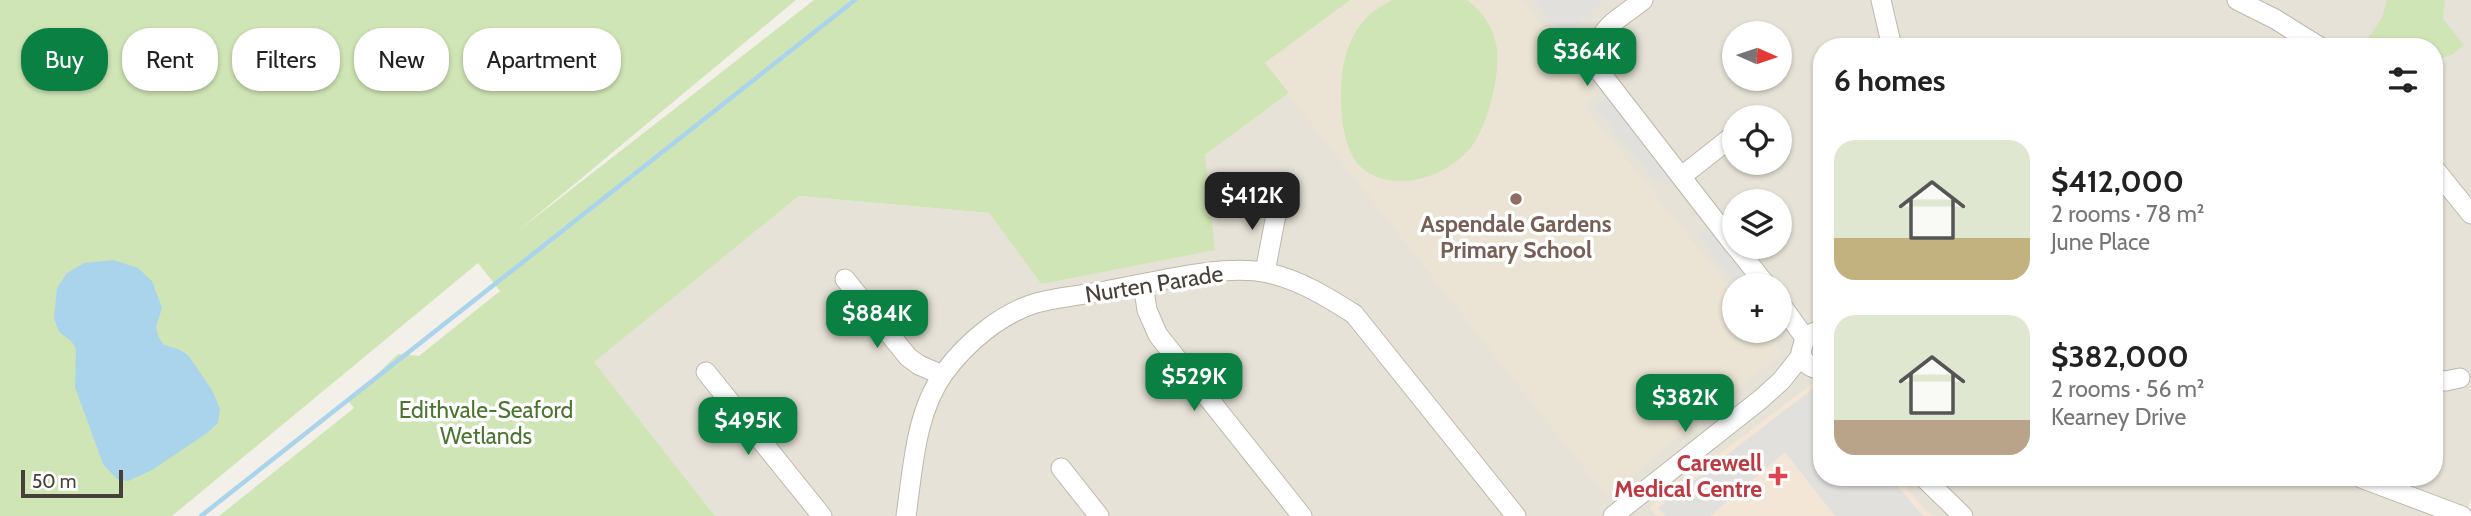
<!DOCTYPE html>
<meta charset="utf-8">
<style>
body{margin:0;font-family:Cabin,sans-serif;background:#f6f6f6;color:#222;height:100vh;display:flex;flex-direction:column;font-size:26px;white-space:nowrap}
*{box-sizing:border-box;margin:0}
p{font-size:23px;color:#767676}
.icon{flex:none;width:38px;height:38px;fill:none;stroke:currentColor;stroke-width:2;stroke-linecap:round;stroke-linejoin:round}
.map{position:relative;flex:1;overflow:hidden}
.details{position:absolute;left:1813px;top:38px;width:630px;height:448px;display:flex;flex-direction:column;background:#fff;border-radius:28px;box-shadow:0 2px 5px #0004}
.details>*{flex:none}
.top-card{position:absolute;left:21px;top:28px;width:665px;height:63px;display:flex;gap:14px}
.needle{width:46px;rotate:93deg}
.fabs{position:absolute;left:1722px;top:21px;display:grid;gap:14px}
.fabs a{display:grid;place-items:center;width:70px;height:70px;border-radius:50%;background:#fff;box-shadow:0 2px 5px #0004;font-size:35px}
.scale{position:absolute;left:21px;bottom:18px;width:102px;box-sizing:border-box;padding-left:7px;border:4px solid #474038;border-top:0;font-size:19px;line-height:24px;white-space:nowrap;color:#474038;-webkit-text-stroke:5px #fff;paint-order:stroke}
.price{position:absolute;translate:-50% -60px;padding:0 16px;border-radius:14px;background:#0b8043;color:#fff;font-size:23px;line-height:46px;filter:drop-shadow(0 2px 4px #0008)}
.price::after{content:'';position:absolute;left:50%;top:42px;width:21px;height:16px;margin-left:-10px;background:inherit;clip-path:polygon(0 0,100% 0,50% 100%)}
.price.active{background:#222;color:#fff}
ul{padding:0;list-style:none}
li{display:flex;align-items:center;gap:21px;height:175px;padding:0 21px}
li span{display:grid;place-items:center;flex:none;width:196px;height:140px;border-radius:21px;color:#555}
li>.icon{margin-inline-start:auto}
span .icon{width:84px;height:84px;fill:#fffc;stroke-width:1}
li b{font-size:30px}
h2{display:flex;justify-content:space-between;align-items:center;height:84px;padding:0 21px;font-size:30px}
.tag{padding:0 24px;border-radius:28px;background:#fff;box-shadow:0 2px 5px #0004;font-size:24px;line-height:63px}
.tag.active{background:#0b8043;color:#fff}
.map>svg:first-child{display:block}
.residential{fill:#e7e2d7;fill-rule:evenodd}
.commercial{fill:#f3e6d6}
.education{fill:#ebe4d4}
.green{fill:#d0e5b5}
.parking{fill:#e2e0dd}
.water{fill:#aad3ec}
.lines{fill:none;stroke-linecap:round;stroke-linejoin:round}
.stream{stroke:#aad3ec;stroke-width:4.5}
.minor-casing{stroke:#beb7ac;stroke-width:21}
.minor{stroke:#fff;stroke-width:19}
.education-dot{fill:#8d6e63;stroke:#fff;stroke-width:2.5}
.health-dot{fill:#e0444e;stroke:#fff;stroke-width:2.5}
.labels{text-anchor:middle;stroke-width:7;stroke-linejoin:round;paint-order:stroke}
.education-label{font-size:23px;font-weight:bold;fill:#785e54;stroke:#fff}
.street-label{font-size:23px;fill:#474038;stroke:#fff}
.park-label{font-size:23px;fill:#4b752f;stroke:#fff}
.health-label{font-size:23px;font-weight:bold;fill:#be3a42;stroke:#fff;text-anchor:end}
</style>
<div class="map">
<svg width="2471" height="516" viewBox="0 0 2471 516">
<rect width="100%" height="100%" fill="#f3f0e9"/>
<path class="residential" d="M1347,0H2471V498L2465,516H715L593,362L799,196L989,213L1041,284L1205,155L1289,93ZM1734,33H1780V79H1734ZM1822,47H2434V478H1822ZM1734,117H1780V163H1734ZM1734,201H1780V247H1734ZM1734,285H1780V331H1734Z"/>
<path class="commercial" d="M1813,383L1822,388V478H1898L1923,508L1933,516H1657L1649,507Z"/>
<path class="education" d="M1347,0H1523L1596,94L1584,106L1734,293V331H1764L1782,353L1606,496L1264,64Z"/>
<g class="green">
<path d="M0,0H796L518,231L814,0H1350L1265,63L1289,93L1205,155L1215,250L1041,284L989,213L799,196L594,362L715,516H219L354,408L349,402L398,354L419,356L500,291L478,263L172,516H0Z"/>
<path d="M1392,0H1467C1483,11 1494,29 1497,49C1500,76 1488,124 1472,146C1448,177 1394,195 1362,168C1344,153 1340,114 1341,93C1341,64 1348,35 1370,14C1376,9 1385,4 1392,0Z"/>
<path d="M2387,0H2445L2443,19L2464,45L2452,55L2434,59V47H2362L2382,18Z"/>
</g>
<g class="parking">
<path d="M1534,0H1604L1564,38Z"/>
<path d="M1615,91L1705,218L1701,221L1670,181L1655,180L1595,107Z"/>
<path d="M1716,221L1766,285H1737L1698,235Z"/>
<path d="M1815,387L1822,395V478H1891L1923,516H1835L1785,452L1710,516H1665L1658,508Z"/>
</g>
<path class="water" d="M113,260L138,268L152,281L162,308L156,327L159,338L164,345L178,349L188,355L212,390L220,409L218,423L207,433L152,470L128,481L117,479L103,464L75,387L76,349L72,342L59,332L54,318L57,288L67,273L84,263Z"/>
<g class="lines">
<path class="stream" d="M201,516L855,0"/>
<defs>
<g id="minor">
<path d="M1643,0C1613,24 1591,29 1600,72L1734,245"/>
<path d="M1881,0L1892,47"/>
<path d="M2237,0L2275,19L2320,47"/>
<path d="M2434,168L2471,214"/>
<path d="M1682,176L1734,135"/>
<path d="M1736,247L1766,285"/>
<path d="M1265,272L1279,199"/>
<path d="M845,279L908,357L919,365L942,375"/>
<path d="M1143,284L1147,310L1158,335L1302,516"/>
<path d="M1780,303L1805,338"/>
<path d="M1822,332H1815L1805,338L1801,352C1803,363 1810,369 1822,369"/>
<path d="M706,372L822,516"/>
<path d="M2434,380L2446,381L2460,378"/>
<path d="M1061,468L1099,516"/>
<path d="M1924,478L1963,516"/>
<path d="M2361,478L2462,516"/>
<path d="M906,516C913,469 915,413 944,373C966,343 1000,314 1036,303C1058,297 1082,295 1105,291C1151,283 1223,263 1268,273C1300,280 1327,297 1354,314L1516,516"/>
<path d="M1613,516L1761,399L1781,381L1801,356"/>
</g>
</defs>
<use href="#minor" class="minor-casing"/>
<use href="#minor" class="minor"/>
</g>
<circle class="education-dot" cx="1516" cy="199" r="7"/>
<path class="health-dot" d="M1774.5 465.5h7v7h7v7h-7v7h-7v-7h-7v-7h7z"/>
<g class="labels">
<g class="education-label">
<text x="1516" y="232">Aspendale Gardens<tspan x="1516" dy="26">Primary School</tspan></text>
</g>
<g class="street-label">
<text transform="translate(1154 284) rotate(-9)" y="8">Nurten Parade</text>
</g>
<g class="park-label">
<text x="486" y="418">Edithvale-Seaford<tspan x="486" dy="26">Wetlands</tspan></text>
</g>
<g class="health-label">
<text x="1762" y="471">Carewell<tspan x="1762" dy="26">Medical Centre</tspan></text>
</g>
</g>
</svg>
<div class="fabs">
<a><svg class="needle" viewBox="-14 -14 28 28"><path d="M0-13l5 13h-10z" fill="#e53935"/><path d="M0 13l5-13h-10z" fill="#767676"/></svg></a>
<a><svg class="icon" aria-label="locate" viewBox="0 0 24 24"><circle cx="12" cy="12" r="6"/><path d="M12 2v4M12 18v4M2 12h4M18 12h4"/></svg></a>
<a><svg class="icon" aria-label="layers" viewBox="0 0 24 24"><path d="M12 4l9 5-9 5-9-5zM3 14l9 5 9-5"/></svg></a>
<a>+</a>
</div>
<div class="scale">50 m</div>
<b class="price" style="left:1587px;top:88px">$364K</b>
<b class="price active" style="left:1252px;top:232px">$412K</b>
<b class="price" style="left:877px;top:350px">$884K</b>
<b class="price" style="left:1194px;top:413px">$529K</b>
<b class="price" style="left:1685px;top:434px">$382K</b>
<b class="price" style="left:748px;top:457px">$495K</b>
<div class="top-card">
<a class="tag active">Buy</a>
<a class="tag">Rent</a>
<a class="tag">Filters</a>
<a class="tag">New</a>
<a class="tag">Apartment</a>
</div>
<section class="details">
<h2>6 homes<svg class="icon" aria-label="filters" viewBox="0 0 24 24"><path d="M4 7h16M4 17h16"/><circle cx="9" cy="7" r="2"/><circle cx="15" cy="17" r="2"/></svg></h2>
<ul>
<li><span style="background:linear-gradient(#dfe7d0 70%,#c2b280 0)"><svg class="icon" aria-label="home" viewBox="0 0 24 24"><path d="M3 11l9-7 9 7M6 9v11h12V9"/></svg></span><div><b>$412,000</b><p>2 rooms · 78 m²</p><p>June Place</p></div></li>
<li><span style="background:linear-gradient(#dfe7d0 75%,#b9a48a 0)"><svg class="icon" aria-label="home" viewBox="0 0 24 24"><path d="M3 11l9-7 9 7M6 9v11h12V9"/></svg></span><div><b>$382,000</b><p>2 rooms · 56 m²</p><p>Kearney Drive</p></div></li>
</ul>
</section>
</div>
